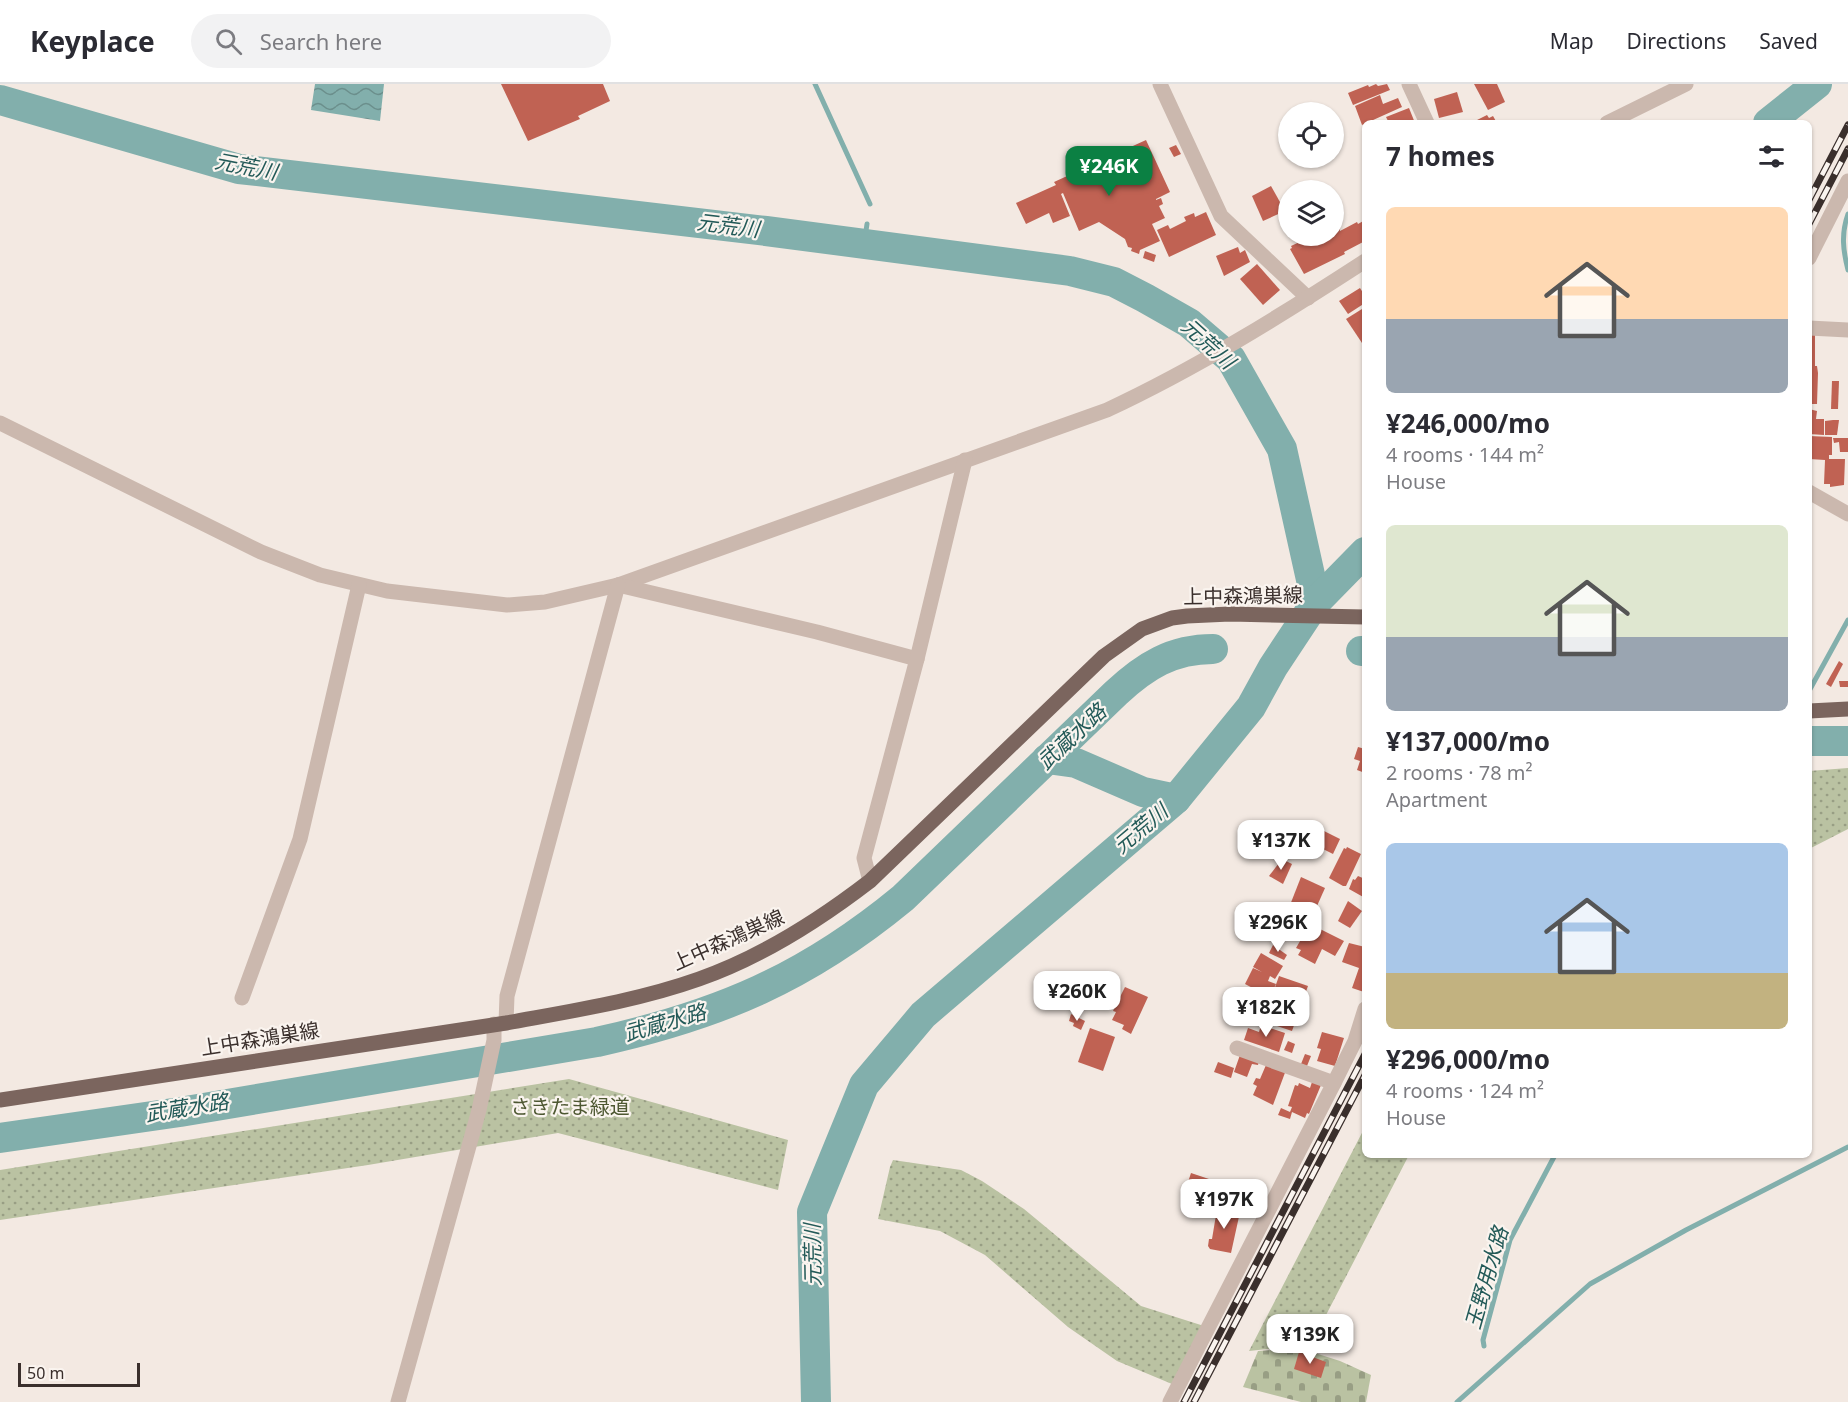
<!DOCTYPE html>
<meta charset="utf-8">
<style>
body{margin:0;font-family:"Noto Sans","Noto Sans JP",sans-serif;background:#f2f2f3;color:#2b2b33;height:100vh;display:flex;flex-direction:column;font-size:22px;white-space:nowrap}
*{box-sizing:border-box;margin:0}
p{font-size:20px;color:#7c7c81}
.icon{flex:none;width:33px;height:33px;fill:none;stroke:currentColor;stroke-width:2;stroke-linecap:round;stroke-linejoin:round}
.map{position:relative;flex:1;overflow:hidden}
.sheet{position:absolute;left:1362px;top:36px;width:450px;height:1038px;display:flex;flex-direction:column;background:#fff;border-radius:9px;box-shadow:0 2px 4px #0004}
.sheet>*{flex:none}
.tools{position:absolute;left:1278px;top:18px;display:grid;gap:12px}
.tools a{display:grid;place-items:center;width:66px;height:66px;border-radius:50%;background:#fff;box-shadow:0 2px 4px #0004;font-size:30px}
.scale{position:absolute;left:18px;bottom:15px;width:122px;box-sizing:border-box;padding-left:6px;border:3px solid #3a2f2c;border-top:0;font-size:16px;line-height:21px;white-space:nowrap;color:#3a2f2c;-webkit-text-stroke:4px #faf4ef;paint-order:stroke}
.price{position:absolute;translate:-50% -51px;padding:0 14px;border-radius:12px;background:#fff;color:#222;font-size:20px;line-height:39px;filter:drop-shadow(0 2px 3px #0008)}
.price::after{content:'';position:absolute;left:50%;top:36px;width:18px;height:14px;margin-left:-9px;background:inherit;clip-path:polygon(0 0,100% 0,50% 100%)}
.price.on{background:#0b8043;color:#fff}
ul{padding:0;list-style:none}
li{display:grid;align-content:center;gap:12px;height:318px;padding:0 24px}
li span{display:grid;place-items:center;height:186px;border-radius:9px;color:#555}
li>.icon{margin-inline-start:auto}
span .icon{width:108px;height:108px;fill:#fffc;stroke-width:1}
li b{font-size:26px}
h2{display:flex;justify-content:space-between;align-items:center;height:72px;padding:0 24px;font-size:26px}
header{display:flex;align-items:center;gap:36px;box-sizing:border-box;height:84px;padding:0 30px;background:#fff;border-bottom:2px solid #e1e1e2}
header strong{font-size:28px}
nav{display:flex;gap:33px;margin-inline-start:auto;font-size:21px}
.search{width:420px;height:54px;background:#f2f2f3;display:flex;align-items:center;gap:15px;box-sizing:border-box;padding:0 21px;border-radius:33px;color:#7c7c81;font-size:22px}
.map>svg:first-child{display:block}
.cemetery{fill:url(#cemetery-stones)}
.park{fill:url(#park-dots)}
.water{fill:url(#water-waves)}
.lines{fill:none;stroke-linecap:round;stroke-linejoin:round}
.stream{stroke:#82afac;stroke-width:5}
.river{stroke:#82afac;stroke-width:30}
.building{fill:#c06253}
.minor{stroke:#cbb8ae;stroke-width:15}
.major{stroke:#7b655e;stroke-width:15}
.rail-casing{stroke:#3a2f2c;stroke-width:7}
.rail{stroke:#faf4ef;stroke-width:4.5;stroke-dasharray:14;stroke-linecap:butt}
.labels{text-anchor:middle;stroke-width:4.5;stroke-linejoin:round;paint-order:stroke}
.street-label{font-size:20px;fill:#3a2f2c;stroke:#faf4ef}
.park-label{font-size:20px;fill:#4d5731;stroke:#faf4ef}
.water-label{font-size:21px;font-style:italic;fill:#235a58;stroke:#faf4ef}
</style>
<header>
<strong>Keyplace</strong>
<div class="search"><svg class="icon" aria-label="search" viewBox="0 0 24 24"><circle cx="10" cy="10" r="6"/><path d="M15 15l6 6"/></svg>Search here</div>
<nav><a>Map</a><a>Directions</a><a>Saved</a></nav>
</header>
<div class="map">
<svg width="1848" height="1318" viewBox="0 0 1848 1318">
<defs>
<pattern id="cemetery-stones" width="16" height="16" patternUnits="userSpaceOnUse" patternTransform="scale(1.5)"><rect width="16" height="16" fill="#bac2a2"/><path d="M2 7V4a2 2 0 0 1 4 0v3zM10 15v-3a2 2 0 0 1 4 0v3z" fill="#989e84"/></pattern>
<pattern id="park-dots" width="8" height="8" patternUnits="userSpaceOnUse" patternTransform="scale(1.5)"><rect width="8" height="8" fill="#bac2a2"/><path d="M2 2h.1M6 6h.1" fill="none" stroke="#989e84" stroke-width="1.8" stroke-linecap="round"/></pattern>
<pattern id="water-waves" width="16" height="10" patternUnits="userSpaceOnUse" patternTransform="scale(1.5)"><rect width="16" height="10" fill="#82afac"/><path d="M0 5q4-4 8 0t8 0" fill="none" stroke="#6b8f8c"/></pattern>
</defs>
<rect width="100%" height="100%" fill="#f3e9e2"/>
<path class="cemetery" d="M1299,1264L1340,1277L1371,1291L1366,1318H1301L1243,1303L1258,1267Z"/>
<g class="park">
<path d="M1848,684V745L1809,765V687Z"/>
<path d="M569,995L788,1056L778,1106L558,1049L368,1081L0,1136V1086Z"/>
<path d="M1365,1043V1071H1409L1311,1260L1249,1267Z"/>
<path d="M893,1076L961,1086L982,1097L1024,1125L1141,1222L1204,1242L1172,1300L1117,1277L1068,1243L985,1171L940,1147L878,1135L890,1083Z"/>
</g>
<path class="water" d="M315,0H384L380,37L311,26Z"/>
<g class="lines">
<g class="stream">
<path d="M815,0L870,120"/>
<path d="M1848,130C1841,150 1843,166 1848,186"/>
<path d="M864,160L867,140"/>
<path d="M1809,607L1848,536"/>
<path d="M1484,1262L1483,1256L1510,1156L1555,1071"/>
<path d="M1457,1318L1590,1200L1686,1146L1848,1063"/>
</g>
<g class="river">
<path d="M0,16L239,85L766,147L1070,187L1114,198L1145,214L1189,239L1231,275L1282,365L1316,518"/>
<path d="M1768,39L1817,0"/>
<path d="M1361,567H1365"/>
<path d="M1809,657H1848"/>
<path d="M1047,675L1076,679L1143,708L1176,715"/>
<path d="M0,1054L180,1028L597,958C719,931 806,894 903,814L1116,609C1145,582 1172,565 1213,565"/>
<path d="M816,1318L812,1128L864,1001L923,931L1176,715L1251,623L1273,583L1316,518L1365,468"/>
</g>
</g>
<g class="building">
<path d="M501,0H603L610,17L578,32L580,35L528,57Z"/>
<path d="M1376,0L1378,2L1387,0L1390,6L1353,21L1348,9L1368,1L1369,3Z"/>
<path d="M1474,0H1497L1505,18L1488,26Z"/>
<path d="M1457,8L1463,28L1439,34L1434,15Z"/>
<path d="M1380,11L1383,20L1398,14L1402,23L1362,41L1355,22Z"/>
<path d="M1409,24L1415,39H1389L1386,33Z"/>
<path d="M1487,31L1489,34L1493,32L1497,39H1476L1475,37Z"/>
<path d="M1146,56L1170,108L1156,115V116L1161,114L1163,120L1159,122L1165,134L1152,140L1160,157L1140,166L1139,170L1131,167L1132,164L1128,163L1125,155L1099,138L1079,147L1063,109L1061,110L1070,132L1053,139L1049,129L1026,140L1016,119L1056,101L1054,98Z"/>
<path d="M1176,61L1181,70L1174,73L1169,64Z"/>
<path d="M1271,102L1285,127L1263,137L1252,112Z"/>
<path d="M1206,128L1216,151L1169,173L1157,146L1168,141L1170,145L1186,137L1184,133L1194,129L1195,133Z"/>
<path d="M1365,136V157L1344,168L1345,170L1304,190L1290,165L1292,164L1291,162L1310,153L1312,157L1322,152H1334V146L1339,143L1340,147L1357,138L1358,140Z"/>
<path d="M1238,163L1240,169L1245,166L1250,178L1224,192L1216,172Z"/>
<path d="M1145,167L1156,171L1154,178L1143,174Z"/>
<path d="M1257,180L1280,206L1263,221L1240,195Z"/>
<path d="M1360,204L1365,212V219L1348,230L1339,217Z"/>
<path d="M1362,225L1365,230V257L1362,259L1346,235Z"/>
<path d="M1809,250H1815V282H1817L1818,289L1817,320H1809Z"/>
<path d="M1832,297H1839L1838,325H1831Z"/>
<path d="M1809,325L1817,327L1816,335H1824V351L1809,350Z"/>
<path d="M1833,336H1839L1837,351H1825V337Z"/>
<path d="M1809,352L1832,353V371H1829V375H1845L1844,401L1830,403V400H1824L1825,376L1809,375Z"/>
<path d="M1833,354H1848V368H1840L1839,358L1834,359Z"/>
<path d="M1839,577L1843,580L1831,603L1826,600Z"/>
<path d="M1839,597H1848V603H1840Z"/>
<path d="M1358,663L1365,665V689L1357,686L1360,677L1354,675Z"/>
<path d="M1322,746L1340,755L1333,770L1315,761Z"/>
<path d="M1347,763L1361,770L1346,802H1343L1329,794L1344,764L1346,765Z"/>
<path d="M1282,775L1292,780L1283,800L1269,792Z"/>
<path d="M1358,792L1365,795V814L1349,805L1353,795L1355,796Z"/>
<path d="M1301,793L1325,804L1313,831L1290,821Z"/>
<path d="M1348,817L1362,827L1350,844L1338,837Z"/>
<path d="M1282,820L1310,836L1306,845L1301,843L1300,847L1291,843L1287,852L1270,843Z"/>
<path d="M1310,840L1344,857L1335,872L1322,865L1315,880L1298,871L1301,866L1296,864Z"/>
<path d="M1349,859L1365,863L1364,908L1352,904L1359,884L1342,878Z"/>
<path d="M1273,861L1287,871L1284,876L1269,869Z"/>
<path d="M1261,869L1283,882L1275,895L1270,892L1268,897L1276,900L1272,909L1263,906L1262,909L1245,900L1253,884L1262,888L1253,883Z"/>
<path d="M1279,892L1308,902L1292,947L1271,940L1280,912L1273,909Z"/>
<path d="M1125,903L1148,913L1131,950L1122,945L1124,941L1112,936L1116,928L1113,927Z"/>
<path d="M1071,930L1085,937L1081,946L1073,942L1074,939L1069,937Z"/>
<path d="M1261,941L1285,949L1279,968L1244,956L1248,944L1259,948Z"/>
<path d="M1090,944L1115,953L1103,987L1078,978Z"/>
<path d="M1322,948L1344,954L1335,982L1317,977L1321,965L1317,964Z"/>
<path d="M1288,957L1295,960L1292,969L1284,966Z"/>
<path d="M1305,970L1311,972L1307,982L1301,980Z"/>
<path d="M1240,971L1259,977L1258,981L1252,980L1247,993L1234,988Z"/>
<path d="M1218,978L1234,984L1231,994L1214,988Z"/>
<path d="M1266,981L1286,986L1273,1021L1253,1011L1257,1002L1253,1000L1256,994L1260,995Z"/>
<path d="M1312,998L1321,1001L1309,1030L1307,1029L1305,1034L1292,1028L1290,1035L1278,1031L1281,1024L1290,1028L1292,1023L1288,1022L1295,1001L1298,1002L1299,999L1310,1004Z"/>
<path d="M1191,1089L1230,1102L1226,1117L1228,1118L1230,1112L1242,1117L1239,1126L1228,1122V1124L1224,1123L1194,1113L1195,1111L1185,1107Z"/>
<path d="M1220,1124L1240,1128L1231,1169L1210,1165L1208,1162L1209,1155H1212L1217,1125Z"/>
<path d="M1299,1268L1326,1278L1321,1294L1294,1285Z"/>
</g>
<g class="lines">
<g class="minor">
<path d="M1160,0L1221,132L1308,214"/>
<path d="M1409,0L1427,39"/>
<path d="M1607,39L1686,0"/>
<path d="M1809,174L1848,97"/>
<path d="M1809,244L1848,246"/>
<path d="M0,339L261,468L320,491L387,507L507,521L545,518L618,501L1107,326C1197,284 1282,231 1365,177"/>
<path d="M1809,408L1848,430"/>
<path d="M618,501L817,548L917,575"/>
<path d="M870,797L864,774L917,575L965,376"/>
<path d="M242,914L300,755L359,501"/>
<path d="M506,939L507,912L618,501"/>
<path d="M1237,964L1334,999"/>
<path d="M398,1318L479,1026L494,956V940"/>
<path d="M1170,1318L1334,999L1355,957L1365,925"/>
</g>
<g class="major">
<path d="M1809,627L1848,625"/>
<path d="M0,1016L506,939C571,927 637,917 699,895C762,873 818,837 870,797L1104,572L1142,545L1172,534L1187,532L1230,530L1365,533"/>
</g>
<defs>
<g id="rail">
<path d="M1809,116L1848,41"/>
<path d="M1809,140L1848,65"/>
<path d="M1184,1318L1365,970"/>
<path d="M1194,1318L1365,991"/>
</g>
</defs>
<use href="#rail" class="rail-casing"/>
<use href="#rail" class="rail"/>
</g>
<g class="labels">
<g class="street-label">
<text transform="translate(1243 512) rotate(-1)" y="7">上中森鴻巣線</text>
<text transform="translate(728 856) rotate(-24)" y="7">上中森鴻巣線</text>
<text transform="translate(260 955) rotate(-9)" y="7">上中森鴻巣線</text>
</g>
<g class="park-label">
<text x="570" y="1030">さきたま緑道</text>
</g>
<g class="water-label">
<text transform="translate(246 83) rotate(11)" y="7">元荒川</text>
<text transform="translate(728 142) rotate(7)" y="7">元荒川</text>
<text transform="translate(1208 260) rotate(42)" y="7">元荒川</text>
<text transform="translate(1072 653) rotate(-43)" y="7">武蔵水路</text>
<text transform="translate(1141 745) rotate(-40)" y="7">元荒川</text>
<text transform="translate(665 939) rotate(-16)" y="7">武蔵水路</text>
<text transform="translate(187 1024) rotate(-9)" y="7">武蔵水路</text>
<text transform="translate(813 1171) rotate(-91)" y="7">元荒川</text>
<text transform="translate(1487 1194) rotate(-74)" y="7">玉野用水路</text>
</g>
</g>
</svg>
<div class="tools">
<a><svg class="icon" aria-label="locate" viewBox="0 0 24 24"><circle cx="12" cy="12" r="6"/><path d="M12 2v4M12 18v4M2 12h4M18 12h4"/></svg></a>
<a><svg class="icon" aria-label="layers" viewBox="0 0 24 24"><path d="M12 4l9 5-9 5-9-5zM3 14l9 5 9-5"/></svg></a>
</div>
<div class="scale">50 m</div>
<b class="price on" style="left:1109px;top:113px">¥246K</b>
<b class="price" style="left:1281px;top:787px">¥137K</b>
<b class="price" style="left:1278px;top:869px">¥296K</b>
<b class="price" style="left:1077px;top:938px">¥260K</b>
<b class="price" style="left:1266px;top:954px">¥182K</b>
<b class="price" style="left:1224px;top:1146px">¥197K</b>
<b class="price" style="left:1310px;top:1281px">¥139K</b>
<section class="sheet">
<h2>7 homes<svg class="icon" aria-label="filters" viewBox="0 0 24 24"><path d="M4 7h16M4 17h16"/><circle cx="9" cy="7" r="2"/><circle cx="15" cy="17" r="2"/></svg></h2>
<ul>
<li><span style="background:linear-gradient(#ffd9b3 60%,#9aa5b1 0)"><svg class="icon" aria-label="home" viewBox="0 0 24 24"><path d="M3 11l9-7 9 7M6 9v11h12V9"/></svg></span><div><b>¥246,000/mo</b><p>4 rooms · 144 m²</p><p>House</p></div></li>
<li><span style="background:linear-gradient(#dfe7d0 60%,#9aa5b1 0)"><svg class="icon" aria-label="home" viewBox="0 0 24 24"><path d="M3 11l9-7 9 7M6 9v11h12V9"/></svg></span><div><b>¥137,000/mo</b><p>2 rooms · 78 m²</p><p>Apartment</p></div></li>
<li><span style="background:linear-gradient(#a9c7e8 70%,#c2b280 0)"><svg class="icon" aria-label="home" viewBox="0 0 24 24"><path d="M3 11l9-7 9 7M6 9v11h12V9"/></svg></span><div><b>¥296,000/mo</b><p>4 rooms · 124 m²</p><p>House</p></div></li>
</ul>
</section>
</div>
